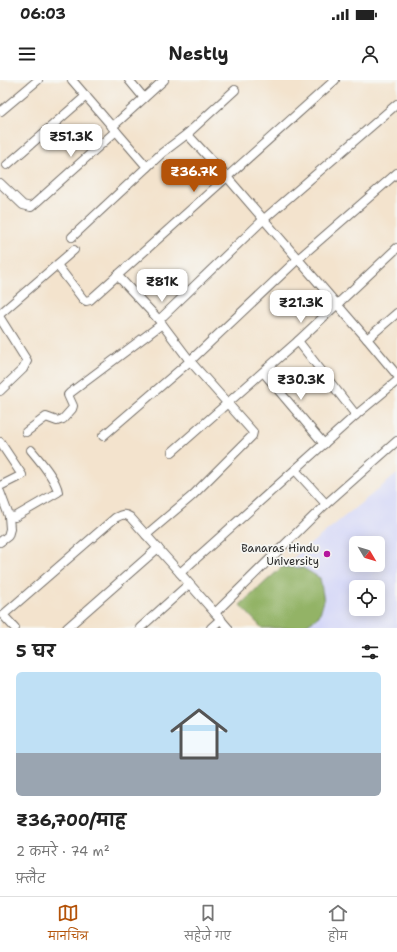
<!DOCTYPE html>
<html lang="hi">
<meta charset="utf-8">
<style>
body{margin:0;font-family:"Shantell Sans","Playpen Sans Deva",sans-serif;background:#f6f6f6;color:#222;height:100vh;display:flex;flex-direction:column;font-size:15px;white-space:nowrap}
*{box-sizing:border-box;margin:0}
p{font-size:13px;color:#767676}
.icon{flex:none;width:22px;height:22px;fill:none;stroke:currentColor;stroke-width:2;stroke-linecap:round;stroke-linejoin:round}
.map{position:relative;height:548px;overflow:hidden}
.sheet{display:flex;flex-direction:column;background:#fff;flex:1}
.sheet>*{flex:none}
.needle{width:26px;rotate:128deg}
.fabs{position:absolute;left:349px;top:456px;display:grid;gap:8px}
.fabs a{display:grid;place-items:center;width:36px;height:36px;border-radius:6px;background:#fff;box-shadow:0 2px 10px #0003;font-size:20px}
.price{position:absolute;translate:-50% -34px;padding:0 9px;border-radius:8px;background:#fff;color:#222;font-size:13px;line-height:26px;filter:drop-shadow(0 1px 2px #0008)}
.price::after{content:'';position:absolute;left:50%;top:24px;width:12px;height:9px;margin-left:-6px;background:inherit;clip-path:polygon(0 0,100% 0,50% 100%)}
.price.selected{background:#b45309;color:#fff}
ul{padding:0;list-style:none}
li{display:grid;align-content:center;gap:8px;height:212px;padding:0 16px}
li+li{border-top:1px solid #e0e0e0}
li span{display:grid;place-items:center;height:124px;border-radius:6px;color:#555}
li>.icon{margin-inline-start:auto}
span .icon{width:72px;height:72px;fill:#fffc;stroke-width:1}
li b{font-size:17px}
h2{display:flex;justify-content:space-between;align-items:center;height:48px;padding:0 16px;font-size:17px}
.status{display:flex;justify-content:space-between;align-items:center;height:28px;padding:0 20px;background:#fff;direction:ltr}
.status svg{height:11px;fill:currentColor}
header{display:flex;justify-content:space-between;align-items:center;height:52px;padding:0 16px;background:#fff;font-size:18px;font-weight:700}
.dock{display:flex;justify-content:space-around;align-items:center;height:56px;border-top:1px solid #e0e0e0;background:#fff;font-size:11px;color:#767676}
.dock a{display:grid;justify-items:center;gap:2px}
.dock .selected{color:#b45309}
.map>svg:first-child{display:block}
.built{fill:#d6d8f8;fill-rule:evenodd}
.forest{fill:#93b366;stroke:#5f6f48}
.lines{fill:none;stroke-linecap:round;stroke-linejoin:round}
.street-casing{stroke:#716b64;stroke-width:10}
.street{stroke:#fff;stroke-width:8}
.poi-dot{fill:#b5179e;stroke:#f6f6f2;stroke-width:1.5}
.labels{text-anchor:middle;stroke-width:3.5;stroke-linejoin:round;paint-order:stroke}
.poi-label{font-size:11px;fill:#2b2b2b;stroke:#f6f6f2;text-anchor:end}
</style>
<div class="status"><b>06:03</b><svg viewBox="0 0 49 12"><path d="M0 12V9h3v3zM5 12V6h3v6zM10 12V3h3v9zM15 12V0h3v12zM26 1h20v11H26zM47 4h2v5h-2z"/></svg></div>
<header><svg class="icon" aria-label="menu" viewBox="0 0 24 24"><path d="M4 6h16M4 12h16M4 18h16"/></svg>Nestly<svg class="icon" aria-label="person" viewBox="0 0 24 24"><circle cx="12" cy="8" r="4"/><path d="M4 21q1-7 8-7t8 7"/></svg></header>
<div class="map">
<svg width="397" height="548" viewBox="0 0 397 548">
<rect width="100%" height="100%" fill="#f6f6f2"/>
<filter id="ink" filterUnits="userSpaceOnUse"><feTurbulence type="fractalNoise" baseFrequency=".025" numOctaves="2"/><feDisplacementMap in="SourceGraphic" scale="8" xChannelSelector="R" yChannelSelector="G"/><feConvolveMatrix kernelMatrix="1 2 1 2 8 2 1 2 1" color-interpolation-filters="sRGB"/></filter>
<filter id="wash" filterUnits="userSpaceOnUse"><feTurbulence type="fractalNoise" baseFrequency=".012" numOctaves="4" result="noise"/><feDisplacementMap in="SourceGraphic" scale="16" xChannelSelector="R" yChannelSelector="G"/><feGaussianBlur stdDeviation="0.9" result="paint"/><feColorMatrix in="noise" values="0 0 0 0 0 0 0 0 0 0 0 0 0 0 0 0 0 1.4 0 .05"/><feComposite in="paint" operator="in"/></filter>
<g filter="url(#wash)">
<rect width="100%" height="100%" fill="#f3e3cd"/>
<path class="built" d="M397,394V548H262L240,525L282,487ZM356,463H378V485H356ZM356,507H378V529H356Z"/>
<path class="forest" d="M282,487L303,488L320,498L324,521L319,536L302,548H262L240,525Z"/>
</g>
<g filter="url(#ink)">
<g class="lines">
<defs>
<g id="street">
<path d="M72,0L147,87"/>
<path d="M129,0L144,18"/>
<path d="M1,31L38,0"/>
<path d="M112,47L164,0"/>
<path d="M187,54L235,10"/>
<path d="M7,85L86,16"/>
<path d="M0,103L23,125L31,127L116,51"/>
<path d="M72,157L162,73L187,54L227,97L367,259L397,295"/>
<path d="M57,185L83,219L86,221L90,220L335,0"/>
<path d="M117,195L159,240"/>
<path d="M0,234L74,170"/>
<path d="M0,238L27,281L23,289L0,311"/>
<path d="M367,259L397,233"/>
<path d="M263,292L324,364"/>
<path d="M397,301L356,335L180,493L215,533L326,424L397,361"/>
<path d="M356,335L298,261L397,168"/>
<path d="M26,352L46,337L57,341L63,339L72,329L73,326L68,315L70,313L162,244"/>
<path d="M103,356L190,281L298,179L397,93"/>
<path d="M172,372L298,261"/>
<path d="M295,390L326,424"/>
<path d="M0,406L22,395L0,362"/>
<path d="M0,412L9,436L15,437L58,412C56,399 40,381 31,370"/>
<path d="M146,455L192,416L252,356L253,352L190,281L159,240L263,140L397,24"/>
<path d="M0,462L8,456L10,449L9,436"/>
<path d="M215,533L228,548"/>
<path d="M15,548L3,535L115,438C121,435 124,433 130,437L180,493"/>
<path d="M67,548L158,468"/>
<path d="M140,548L189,504"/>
<path d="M211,548L221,539"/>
</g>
</defs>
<use href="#street" class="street-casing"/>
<use href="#street" class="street"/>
</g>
</g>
<circle class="poi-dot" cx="327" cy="474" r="4"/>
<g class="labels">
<g class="poi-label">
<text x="319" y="472">Banaras Hindu<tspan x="319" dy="13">University</tspan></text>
</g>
</g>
</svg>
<div class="fabs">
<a><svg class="needle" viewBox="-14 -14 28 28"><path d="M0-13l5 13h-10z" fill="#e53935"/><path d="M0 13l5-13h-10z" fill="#767676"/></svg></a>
<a><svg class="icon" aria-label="locate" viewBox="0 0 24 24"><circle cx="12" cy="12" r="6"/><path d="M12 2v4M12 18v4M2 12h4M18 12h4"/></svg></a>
</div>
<b class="price" style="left:71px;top:78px">₹51.3K</b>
<b class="price selected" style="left:194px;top:113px">₹36.7K</b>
<b class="price" style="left:162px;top:223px">₹81K</b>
<b class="price" style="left:301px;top:244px">₹21.3K</b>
<b class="price" style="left:301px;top:321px">₹30.3K</b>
</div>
<section class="sheet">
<h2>5 घर<svg class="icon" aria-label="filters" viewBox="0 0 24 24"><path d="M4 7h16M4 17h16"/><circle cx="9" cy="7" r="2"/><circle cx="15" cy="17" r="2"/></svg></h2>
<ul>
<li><span style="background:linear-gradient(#bfe0f5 65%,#9aa5b1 0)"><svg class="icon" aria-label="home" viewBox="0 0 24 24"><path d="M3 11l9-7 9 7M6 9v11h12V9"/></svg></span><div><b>₹36,700/माह</b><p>2 कमरे · 74 m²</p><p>फ़्लैट</p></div></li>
</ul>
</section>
<nav class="dock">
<a class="selected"><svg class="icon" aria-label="map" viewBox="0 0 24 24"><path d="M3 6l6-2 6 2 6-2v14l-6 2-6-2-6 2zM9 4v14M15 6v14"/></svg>मानचित्र</a>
<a><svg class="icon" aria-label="saved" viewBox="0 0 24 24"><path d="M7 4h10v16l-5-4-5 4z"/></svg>सहेजे गए</a>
<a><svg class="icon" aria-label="home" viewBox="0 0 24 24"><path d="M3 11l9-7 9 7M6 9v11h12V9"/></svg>होम</a>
</nav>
